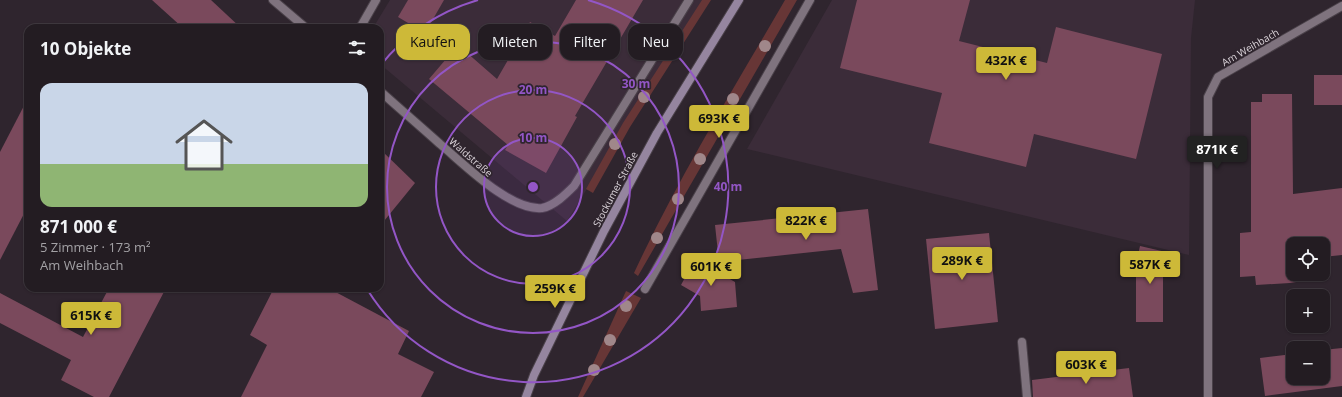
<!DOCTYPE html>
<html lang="de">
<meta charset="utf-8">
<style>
body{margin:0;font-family:"Open Sans",sans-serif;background:#2f292f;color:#f1f3f6;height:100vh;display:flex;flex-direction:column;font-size:15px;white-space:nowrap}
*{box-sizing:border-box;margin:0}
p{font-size:13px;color:#a3a1a5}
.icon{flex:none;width:22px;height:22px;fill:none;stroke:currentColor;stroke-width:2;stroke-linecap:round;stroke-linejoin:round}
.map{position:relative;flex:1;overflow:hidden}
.details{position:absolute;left:24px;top:24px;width:360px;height:268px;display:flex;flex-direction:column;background:#231c22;border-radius:12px;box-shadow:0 1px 3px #0004,0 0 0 1px #403a40}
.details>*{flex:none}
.hud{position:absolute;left:396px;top:24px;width:380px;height:36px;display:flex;gap:8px}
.fabs{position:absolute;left:1286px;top:237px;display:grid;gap:8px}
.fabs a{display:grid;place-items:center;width:44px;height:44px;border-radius:8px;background:#231c22;box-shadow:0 1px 3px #0004,0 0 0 1px #403a40;font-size:20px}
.price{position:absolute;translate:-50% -34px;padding:0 9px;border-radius:4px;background:#cdb938;color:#111;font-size:13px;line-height:26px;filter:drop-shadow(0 1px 2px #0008)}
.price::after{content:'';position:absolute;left:50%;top:24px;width:12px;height:9px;margin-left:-6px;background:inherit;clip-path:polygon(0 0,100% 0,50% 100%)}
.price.current{background:#222;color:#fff}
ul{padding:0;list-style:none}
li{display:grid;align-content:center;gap:8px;height:212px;padding:0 16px}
li span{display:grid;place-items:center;height:124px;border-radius:12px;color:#555}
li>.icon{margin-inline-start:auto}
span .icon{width:72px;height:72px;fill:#fffc;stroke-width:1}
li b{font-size:17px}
h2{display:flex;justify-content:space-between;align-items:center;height:48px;padding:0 16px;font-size:17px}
.tag{padding:0 14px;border-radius:12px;background:#231c22;box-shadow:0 1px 3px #0004,0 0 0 1px #403a40;font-size:14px;line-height:36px}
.tag.current{background:#cdb938;color:#111}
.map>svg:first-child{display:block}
.built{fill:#3b2c39}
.green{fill:#673636}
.building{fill:#7a495c}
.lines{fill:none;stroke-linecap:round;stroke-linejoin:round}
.service-casing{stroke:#4a4149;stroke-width:10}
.minor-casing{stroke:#4a4149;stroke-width:10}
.secondary-casing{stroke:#4a4149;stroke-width:10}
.service{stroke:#7f737e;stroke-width:8}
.minor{stroke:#7f737e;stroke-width:8}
.secondary{stroke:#95859f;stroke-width:8}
.tree{fill:#a0878a}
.ring{fill:none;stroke:#9356c6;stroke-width:2}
.labels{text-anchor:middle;stroke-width:3.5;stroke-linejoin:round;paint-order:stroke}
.street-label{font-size:10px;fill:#dbd4da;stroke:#2f252e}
.centre{fill:#9356c6;stroke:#2f252e;stroke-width:2}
.ring-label{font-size:12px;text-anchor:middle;font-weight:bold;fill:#9356c6;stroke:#2f252e;stroke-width:3.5;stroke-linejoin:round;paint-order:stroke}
</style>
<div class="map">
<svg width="1342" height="397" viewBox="0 0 1342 397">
<rect width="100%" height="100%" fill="#2f252e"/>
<g class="built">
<path d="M390,0H704L567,221L380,64V28H373Z"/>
<path d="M832,0H1195L1191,38L1189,255L747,149Z"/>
</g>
<g class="green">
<path d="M702,0H711L630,127L593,193L586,189L623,123Z"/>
<path d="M785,0H797L638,276L634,273C678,178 733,90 785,0Z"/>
<path d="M626,291L641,298L583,397H578Z"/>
</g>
<g class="building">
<path d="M152,0H211L241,28H183Z"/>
<path d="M408,0H444L425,33L398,17Z"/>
<path d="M576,0H643L575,116L577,117L546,173L505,150L508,145L429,79L458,45L497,79L530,22L555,36Z"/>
<path d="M857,0H970L959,41L1047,63L1056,27L1162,54L1136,159L1034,134L1026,167L929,143L942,93L840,68Z"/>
<rect x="1314" y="75" width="28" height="30"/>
<path d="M1262,94H1292L1293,194L1342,188V255L1323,257V244H1293V274H1321V278L1290,283L1256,285L1255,276L1240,277V233L1251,232V102H1262Z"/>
<path d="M28,98V206L0,260V152Z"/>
<path d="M380,149L415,183L380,226Z"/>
<path d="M868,209L878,290L853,293L841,249L719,262L715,225Z"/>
<path d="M989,233L998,322L935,329L926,239Z"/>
<path d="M1140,246L1166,252L1163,266V322H1136V264Z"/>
<path d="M695,259L735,282L737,307L701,311L700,296L681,285Z"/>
<path d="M109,288H166L109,397H94L61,380L71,360L0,323V293L83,337Z"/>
<path d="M274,288H328L409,331L398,354L434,372L421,397H241L267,345L250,335Z"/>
<path d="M1342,348V386L1265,396L1260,358L1293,354V378H1323V350Z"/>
<path d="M1129,368L1133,397H1033L1032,380Z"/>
</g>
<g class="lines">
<defs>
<path id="service" d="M1022,342L1027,397"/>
<g id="minor">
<path d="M273,0L306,28"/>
<path d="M360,28L376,0"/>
<path d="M380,91C400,109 420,126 440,144C463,163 510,211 542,208C554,206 566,194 574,186L689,0"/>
<path d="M645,289L810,0"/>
<path d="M1208,397V97L1218,77L1342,6"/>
</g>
<path id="secondary" d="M526,397L534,375L604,231L657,133L739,0"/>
</defs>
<use href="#service" class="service-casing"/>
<use href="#minor" class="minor-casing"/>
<use href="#secondary" class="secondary-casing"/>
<use href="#service" class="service"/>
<use href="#minor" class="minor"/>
<use href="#secondary" class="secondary"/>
</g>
<g class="tree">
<circle cx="765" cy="46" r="6"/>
<circle cx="673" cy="51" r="6"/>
<circle cx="644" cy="97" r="6"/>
<circle cx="733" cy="99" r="6"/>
<circle cx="719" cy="123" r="6"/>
<circle cx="615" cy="144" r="6"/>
<circle cx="700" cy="159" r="6"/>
<circle cx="678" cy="199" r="6"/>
<circle cx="657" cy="238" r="6"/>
<circle cx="626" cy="306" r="6"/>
<circle cx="610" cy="340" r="6"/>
<circle cx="594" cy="370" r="6"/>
</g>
<circle cx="533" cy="187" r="49" fill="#9356c6" fill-opacity=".12"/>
<g class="ring">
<circle cx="533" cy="187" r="49"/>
<circle cx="533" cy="187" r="97"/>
<circle cx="533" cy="187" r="146"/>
<path d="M380 66A195 195 0 0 1 478 0M588 0A195 195 0 1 1 367 289"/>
</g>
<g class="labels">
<g class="street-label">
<text transform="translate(1250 47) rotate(-30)" y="4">Am Weihbach</text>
<text transform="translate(471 157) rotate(41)" y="4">Waldstraße</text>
<text transform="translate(615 189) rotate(-62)" y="4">Stockumer Straße</text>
</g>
</g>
<circle cx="533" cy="187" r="6" class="centre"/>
<g class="ring-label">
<text x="636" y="88">30 m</text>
<text x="533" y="94">20 m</text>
<text x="533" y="142">10 m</text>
<text x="728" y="191">40 m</text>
</g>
</svg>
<div class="fabs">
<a><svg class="icon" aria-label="locate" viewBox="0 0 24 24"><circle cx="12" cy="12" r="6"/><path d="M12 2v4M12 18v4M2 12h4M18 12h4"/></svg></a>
<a>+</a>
<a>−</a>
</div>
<b class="price" style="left:1006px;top:81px">432K €</b>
<b class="price" style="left:719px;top:139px">693K €</b>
<b class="price current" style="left:1217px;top:170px">871K €</b>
<b class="price" style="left:806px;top:241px">822K €</b>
<b class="price" style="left:962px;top:281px">289K €</b>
<b class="price" style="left:1150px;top:285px">587K €</b>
<b class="price" style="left:711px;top:287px">601K €</b>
<b class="price" style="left:555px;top:309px">259K €</b>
<b class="price" style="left:91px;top:336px">615K €</b>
<b class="price" style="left:1086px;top:385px">603K €</b>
<div class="hud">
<a class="tag current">Kaufen</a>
<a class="tag">Mieten</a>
<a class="tag">Filter</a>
<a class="tag">Neu</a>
</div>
<section class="details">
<h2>10 Objekte<svg class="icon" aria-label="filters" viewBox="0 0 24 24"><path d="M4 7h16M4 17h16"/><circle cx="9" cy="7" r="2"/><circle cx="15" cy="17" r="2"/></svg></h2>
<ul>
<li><span style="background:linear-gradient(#c9d6e8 65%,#8fb573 0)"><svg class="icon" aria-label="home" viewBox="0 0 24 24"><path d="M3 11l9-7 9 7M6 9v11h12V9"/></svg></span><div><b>871 000 €</b><p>5 Zimmer · 173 m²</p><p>Am Weihbach</p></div></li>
</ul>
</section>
</div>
